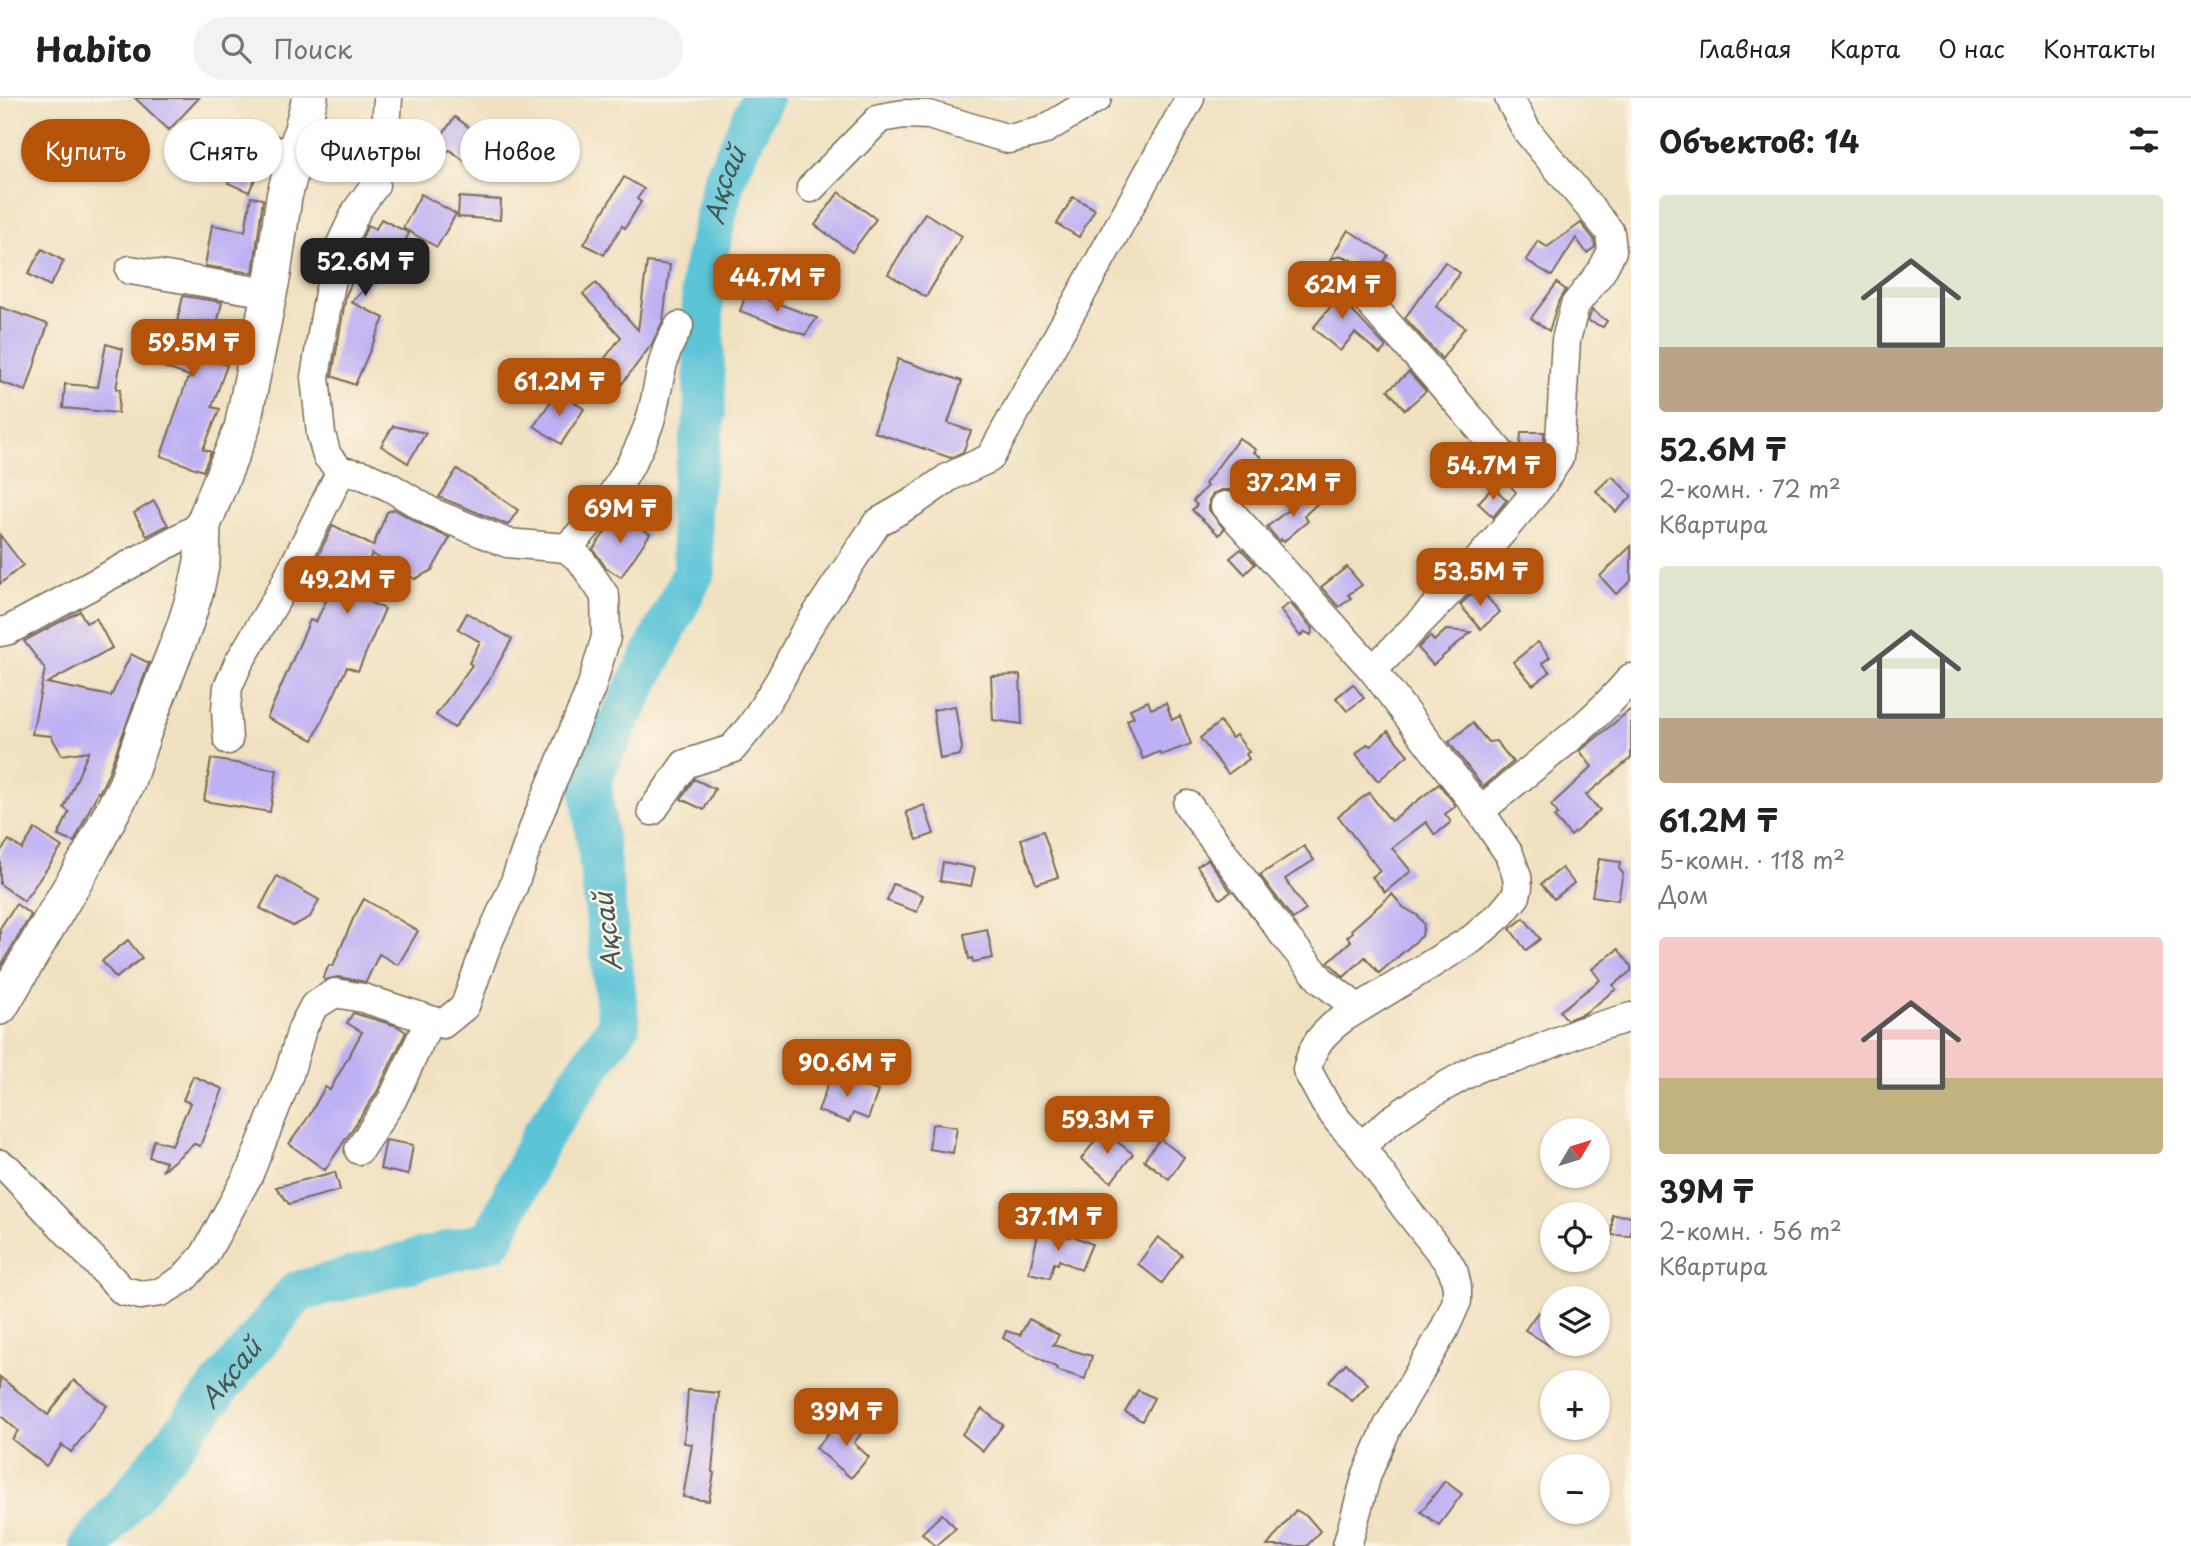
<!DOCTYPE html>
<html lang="ru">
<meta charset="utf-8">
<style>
body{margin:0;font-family:"Playpen Sans",sans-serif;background:#f2f2f2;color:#222;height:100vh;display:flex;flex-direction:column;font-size:26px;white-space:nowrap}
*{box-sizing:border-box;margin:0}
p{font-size:23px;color:#767676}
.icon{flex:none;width:38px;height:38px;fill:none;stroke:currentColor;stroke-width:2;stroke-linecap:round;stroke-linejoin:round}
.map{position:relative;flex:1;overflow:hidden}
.details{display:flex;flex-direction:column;background:#fff;width:560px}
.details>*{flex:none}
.hud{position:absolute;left:21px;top:21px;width:665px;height:63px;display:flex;gap:14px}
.needle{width:46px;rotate:52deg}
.buttons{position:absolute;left:1540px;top:1020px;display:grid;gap:14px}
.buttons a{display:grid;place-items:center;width:70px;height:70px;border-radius:50%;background:#fff;box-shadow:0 2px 5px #0004;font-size:35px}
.price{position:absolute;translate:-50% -60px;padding:0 16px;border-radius:14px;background:#b45309;color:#fff;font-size:23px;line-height:46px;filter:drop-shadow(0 2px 4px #0008)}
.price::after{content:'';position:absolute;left:50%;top:42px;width:21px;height:16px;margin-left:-10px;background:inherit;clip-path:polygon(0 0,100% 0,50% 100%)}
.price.on{background:#222;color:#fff}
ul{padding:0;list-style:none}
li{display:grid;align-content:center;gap:14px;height:371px;padding:0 28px}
li span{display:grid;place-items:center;height:217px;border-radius:7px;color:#555}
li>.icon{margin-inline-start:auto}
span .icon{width:126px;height:126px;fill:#fffc;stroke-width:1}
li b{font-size:30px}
h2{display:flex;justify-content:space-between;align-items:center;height:84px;padding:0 28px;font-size:30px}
.chip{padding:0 24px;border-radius:32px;background:#fff;box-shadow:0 2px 5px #0004;font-size:24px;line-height:63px}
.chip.on{background:#b45309;color:#fff}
header{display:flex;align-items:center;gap:42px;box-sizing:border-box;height:98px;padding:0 35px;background:#fff;border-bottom:2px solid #e0e0e0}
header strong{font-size:33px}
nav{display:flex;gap:38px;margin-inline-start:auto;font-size:24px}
.search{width:490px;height:63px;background:#f2f2f2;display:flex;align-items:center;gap:18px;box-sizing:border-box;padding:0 24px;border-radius:38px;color:#767676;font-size:26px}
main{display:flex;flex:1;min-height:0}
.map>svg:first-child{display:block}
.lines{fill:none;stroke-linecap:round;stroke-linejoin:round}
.river{stroke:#5bc4d7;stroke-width:42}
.building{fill:#beb0f4}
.minor-casing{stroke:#7a6a57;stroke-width:31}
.tertiary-casing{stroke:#7a6a57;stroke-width:38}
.minor{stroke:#fff;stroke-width:28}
.tertiary{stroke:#fff;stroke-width:35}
.labels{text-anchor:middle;stroke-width:5;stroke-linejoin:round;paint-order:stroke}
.water-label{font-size:26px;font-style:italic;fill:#455856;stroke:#fcf5e5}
</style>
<header>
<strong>Habito</strong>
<div class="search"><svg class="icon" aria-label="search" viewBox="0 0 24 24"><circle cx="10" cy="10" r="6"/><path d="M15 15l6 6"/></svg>Поиск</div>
<nav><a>Главная</a><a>Карта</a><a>О нас</a><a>Контакты</a></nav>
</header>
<main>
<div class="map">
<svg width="1631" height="1448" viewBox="0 0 1631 1448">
<rect width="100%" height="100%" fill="#fcf5e5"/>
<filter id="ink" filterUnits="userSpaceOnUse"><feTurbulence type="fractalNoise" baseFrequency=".0143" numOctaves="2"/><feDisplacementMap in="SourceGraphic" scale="14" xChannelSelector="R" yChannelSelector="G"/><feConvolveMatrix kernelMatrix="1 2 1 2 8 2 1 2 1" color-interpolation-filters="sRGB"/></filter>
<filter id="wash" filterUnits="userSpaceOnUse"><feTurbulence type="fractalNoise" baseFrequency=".00686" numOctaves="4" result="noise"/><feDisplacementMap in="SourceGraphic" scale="28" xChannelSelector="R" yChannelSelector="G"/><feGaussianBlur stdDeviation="1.57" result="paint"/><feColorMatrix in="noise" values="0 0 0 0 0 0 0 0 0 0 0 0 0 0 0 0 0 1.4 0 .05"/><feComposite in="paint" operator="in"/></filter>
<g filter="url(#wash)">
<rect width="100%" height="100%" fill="#f0e1c1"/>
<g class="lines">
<path class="river" id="s1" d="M91,1448L297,1194L492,1142L541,1039L619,927L590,681L695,472L689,409L705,316L702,179L724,82L762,0"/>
</g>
<g id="blocks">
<g class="building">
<path d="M135,0H199L169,32Z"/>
<path d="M455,19L490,45L472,69L450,52L421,66Z"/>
<path d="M236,54L262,65L249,94L228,85L230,80L226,77Z"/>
<path d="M624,79L644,91L637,101L641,104L625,130L622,128L604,157L584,146Z"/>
<path d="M839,94L876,121L852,154L815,127Z"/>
<path d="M421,96L456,116L437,149L403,130Z"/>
<path d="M251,99L263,101L253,175L205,168L212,127L245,133Z"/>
<path d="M459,99L501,102L500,122L458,119Z"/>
<path d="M1073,99L1095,111L1079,139L1057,126Z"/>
<path d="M925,115L962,138L926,199L888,176Z"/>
<path d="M381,121L409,135L389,176L384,174L351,204L384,220L355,287L332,278L346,197L353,182L349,180L355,155L368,127L376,131Z"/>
<path d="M1581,125L1594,141L1595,149L1587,155L1576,140L1552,178L1526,162L1538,143L1547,149Z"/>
<path d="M1348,132L1388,157L1372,183L1350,161L1342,158L1331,160Z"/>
<path d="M42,151L64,163L50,188L28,176Z"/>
<path d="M647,164L670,167L663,223L652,246L609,303L586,285L621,239L583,196L596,185L638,232Z"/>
<path d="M1445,164L1460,175L1436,209L1465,229L1442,261L1405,220Z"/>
<path d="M1323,173V180L1327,186L1386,249L1380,256L1355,235L1340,253L1313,230L1333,206L1308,178Z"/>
<path d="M1557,185L1566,192L1559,202L1549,233L1531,220Z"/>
<path d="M747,194L817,220L805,237L740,213Z"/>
<path d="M183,198L222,204L211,254L215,255L216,263L227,267L212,309L220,311L203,351L211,354L203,373L161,358L187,282L192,279L160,268L167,252L156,246L163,224L176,228Z"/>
<path d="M0,209L48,226L26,293L0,284Z"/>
<path d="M1592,212L1607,223L1603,229L1588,223Z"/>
<path d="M106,246L123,251L116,291H120L118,315L63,310L65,286L98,289Z"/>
<path d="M898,261L962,283L948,325L971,333L963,354L951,360L874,334Z"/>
<path d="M1409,274L1426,293L1405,312L1388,292Z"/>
<path d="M558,293L584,311L561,346L534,328Z"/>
<path d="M393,328L426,335L408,365L381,348Z"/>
<path d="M1521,334H1544L1543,355L1537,364H1531L1529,357L1520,349Z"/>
<path d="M1239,340L1256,352L1254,354L1261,359L1239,389L1248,395L1243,403L1231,392H1222L1214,395L1209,402V412L1224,431L1219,437L1192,412L1197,407L1193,403L1207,388L1205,386Z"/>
<path d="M457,371L518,412L508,427L439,399Z"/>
<path d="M1612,378L1631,397V399L1616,414L1596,393Z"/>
<path d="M1493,389L1507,402L1493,419L1478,405Z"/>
<path d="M1309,395L1318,405L1304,418L1308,423L1283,444L1281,441L1279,443L1267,429Z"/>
<path d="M154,403L168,427L147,438L134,415Z"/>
<path d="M394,411L425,429L450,440L432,472L415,481L372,456L351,496L385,511L358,573L347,569L313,642L267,620L310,522L316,524L331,492L308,478L333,427L373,448L387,414Z"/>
<path d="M619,415L650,436L621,479L606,470L593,451Z"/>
<path d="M0,437L23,467L0,486Z"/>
<path d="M1631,448V483L1616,496L1600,478Z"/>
<path d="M1241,451L1255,466L1245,476L1230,460Z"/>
<path d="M1347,469L1362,487L1348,497L1351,500L1339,509L1321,489Z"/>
<path d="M1478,489L1500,514L1481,531L1460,507Z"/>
<path d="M1290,505L1313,531L1311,537L1305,534L1300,538L1280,512Z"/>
<path d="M80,513L86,525L96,520L112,550L47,585L111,598L131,556L149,565L107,679L99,695L98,694L74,744L58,738L69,714L64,710L89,653L62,657L51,638L32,636L45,571L24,543Z"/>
<path d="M467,515L512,541L487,586L454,630L436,617L472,567L469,565L480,544L458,531Z"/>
<path d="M1446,532L1471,534L1433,567L1418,550L1430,538L1434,543Z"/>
<path d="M1538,544L1550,559L1542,565L1550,574L1533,587L1513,564Z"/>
<path d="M1020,577L1022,626L993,622L991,578Z"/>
<path d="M1353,586L1364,600L1347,613L1336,600Z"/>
<path d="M1148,603L1151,611L1166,605L1172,622L1180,618L1191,646L1161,657L1159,654L1143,661L1127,622L1134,619L1130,611Z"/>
<path d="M955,608L962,650L960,657L940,661L933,612Z"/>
<path d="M1631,611V660L1586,697L1600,712L1571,738L1554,719L1558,716L1551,707L1592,669L1580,653Z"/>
<path d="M1220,624L1232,640L1236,637L1249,654L1246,656L1249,661L1228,676L1200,640Z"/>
<path d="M1472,625L1488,644L1496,643L1513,664L1483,689L1449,644Z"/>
<path d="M1388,633L1408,657L1378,683L1356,656L1367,646L1371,648Z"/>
<path d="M211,661L277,672L270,714L204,703Z"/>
<path d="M694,681L715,691L704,712L681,701Z"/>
<path d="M1439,686L1456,708L1445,716L1451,724L1435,737L1426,724L1392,750L1411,773L1385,794L1372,779L1380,773L1338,718L1369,695L1391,723Z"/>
<path d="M924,707L934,736L917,742L906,714Z"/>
<path d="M35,731L62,749L24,803L0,786V754L9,742L22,751Z"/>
<path d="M1043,733L1058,779L1036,786L1021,741Z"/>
<path d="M1304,748L1314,762L1285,781L1306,812L1293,821L1260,777Z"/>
<path d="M1208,761L1231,794L1220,801L1197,768Z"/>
<path d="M1599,761L1620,764L1619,771L1623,775L1618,802L1592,798Z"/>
<path d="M943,764L975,770L971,788L940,783Z"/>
<path d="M1562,770L1574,785L1554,801L1541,786Z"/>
<path d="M277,778L319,802L310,819L293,828L260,810Z"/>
<path d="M893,786L923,797L917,814L887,803Z"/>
<path d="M1392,796L1403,809L1417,817L1424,826L1422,838L1379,875L1365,859L1344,879L1328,864L1351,843L1347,839L1353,834L1351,832Z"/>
<path d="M364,801L418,833L398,867L379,856L366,884L338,879L325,882L323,880L329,867L333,868L353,821Z"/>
<path d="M16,806L31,817L0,869V830Z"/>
<path d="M1524,820L1540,841L1526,852L1510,831Z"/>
<path d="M987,831L993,860L973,864L972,860L969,861L964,836Z"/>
<path d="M128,842L142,860L116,880L102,863Z"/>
<path d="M1618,851L1631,868V873L1613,887L1616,891L1585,915L1567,922L1560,913L1600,882L1592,871Z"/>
<path d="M353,915L397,928L406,934L377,994L325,1072L289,1046L309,1018L325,989L330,992L362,934L347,925Z"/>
<path d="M832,976L878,993L868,1021L853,1015L849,1024L818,1013Z"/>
<path d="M193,978L223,991L200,1048L194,1046L162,1073L166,1064L149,1059L154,1042L172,1047L190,1005L183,1002Z"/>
<path d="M937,1026L957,1029L953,1055L929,1051L932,1027Z"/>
<path d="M1103,1033L1133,1056L1111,1084L1081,1061Z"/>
<path d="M1160,1041L1184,1059L1169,1081L1144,1062Z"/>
<path d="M386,1042L413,1047L408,1077L380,1071Z"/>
<path d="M335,1074L340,1092L289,1106L276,1089Z"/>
<path d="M1612,1117L1631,1118V1138L1612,1137Z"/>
<path d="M1039,1132L1070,1139L1071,1137L1092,1146L1081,1172L1059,1162L1058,1166L1054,1165L1050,1180L1029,1175Z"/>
<path d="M1158,1139L1182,1157L1162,1185L1138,1166Z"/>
<path d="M1538,1214L1552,1224V1249L1525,1232Z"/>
<path d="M1029,1221L1059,1237L1053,1247L1092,1258L1085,1281L1056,1272L1057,1270L1003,1240L1006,1233L1020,1237Z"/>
<path d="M1346,1265L1368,1286L1352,1303L1329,1283Z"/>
<path d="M0,1279L48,1317L74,1282L107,1308L71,1354L62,1347L46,1368L12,1341L18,1333L0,1317Z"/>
<path d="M688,1292L719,1295L712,1374L714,1375L709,1403L683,1399L692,1346L684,1345Z"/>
<path d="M1138,1292L1154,1300L1142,1323L1125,1314Z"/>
<path d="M982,1311L1003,1327L983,1353L962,1336Z"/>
<path d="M877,1315L854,1345L869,1359L851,1380L816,1350L832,1332L840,1336Z"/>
<path d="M1445,1383L1462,1396L1439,1427L1421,1414Z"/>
<path d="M1296,1412L1308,1419L1320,1433L1307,1448H1267Z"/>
<path d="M942,1416L956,1430L935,1448L922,1435Z"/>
</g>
</g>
</g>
<g filter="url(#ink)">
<use href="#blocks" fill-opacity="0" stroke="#7a6a57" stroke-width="2"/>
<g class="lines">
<defs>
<g id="minor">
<path d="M246,41L294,60"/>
<path d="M811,90L880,20L904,16L929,17L1009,41L1042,33L1097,0"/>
<path d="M130,172L269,195"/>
<path d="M1339,174C1360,192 1376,213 1394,233C1443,285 1487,342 1536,394"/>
<path d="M1225,408L1373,572L1480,713L1509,756L1517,778L1518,789L1516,798L1501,816L1472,841L1343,920C1323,935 1312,947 1307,972L1325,1005L1339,1024L1361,1048L1404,1108L1448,1164L1454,1175L1457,1189V1203L1444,1232L1388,1328L1367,1376L1347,1448"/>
<path d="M566,450C603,415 631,374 649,326C657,302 658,276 667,252C670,244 675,236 679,228"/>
<path d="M0,534L9,532L203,427"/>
<path d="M1373,572L1463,480L1540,389L1559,360L1566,242L1575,207L1601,174L1612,153L1610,134L1527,33L1509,0"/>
<path d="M228,642L226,612L228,589L238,566L283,490L341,373"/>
<path d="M1188,707L1284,837L1321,882L1357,910"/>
<path d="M652,713L685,666L732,651L752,627L780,582L804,535L877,425L915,403L949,379L990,360L1190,0"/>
<path d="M1480,713C1531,669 1588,632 1631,580"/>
<path d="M1361,1048L1390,1023L1422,1001L1481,968L1517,960L1580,934L1631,919"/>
<path d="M359,1052L392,1002L430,922"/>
<path d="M0,1066L8,1071L123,1193L141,1197L161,1194L183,1181L204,1158L249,1076L289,976L302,931L314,908L335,895L363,900L443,926L465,908L486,849L513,789L535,726L591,590L606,539L605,498L581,462L566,450L507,445L433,415L390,389L363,377L341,373L327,358L321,336L315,279L328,200L339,150L357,112L375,87L377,58L386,31L388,0"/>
</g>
<path id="tertiary" d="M0,909L89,758L126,687L144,633L184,530L196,492L202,463L203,427L242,330L273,176L284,99L310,0"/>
</defs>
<use href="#minor" class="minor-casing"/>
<use href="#tertiary" class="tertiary-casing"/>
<use href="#minor" class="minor"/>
<use href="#tertiary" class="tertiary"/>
</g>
</g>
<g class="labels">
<g class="water-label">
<text dy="9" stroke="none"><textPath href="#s1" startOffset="1650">Ақсай</textPath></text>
<text transform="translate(608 834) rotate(-97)" y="9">Ақсай</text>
<text dy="9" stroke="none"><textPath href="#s1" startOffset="222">Ақсай</textPath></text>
</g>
</g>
</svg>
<div class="buttons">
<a><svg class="needle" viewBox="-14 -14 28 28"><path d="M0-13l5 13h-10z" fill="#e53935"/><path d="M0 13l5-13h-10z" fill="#767676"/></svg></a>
<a><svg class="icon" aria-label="locate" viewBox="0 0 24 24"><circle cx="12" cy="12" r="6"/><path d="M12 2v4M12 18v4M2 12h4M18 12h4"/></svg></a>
<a><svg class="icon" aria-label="layers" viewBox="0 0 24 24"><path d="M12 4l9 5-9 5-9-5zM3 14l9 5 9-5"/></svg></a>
<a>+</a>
<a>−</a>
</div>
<b class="price on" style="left:365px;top:200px">52.6M ₸</b>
<b class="price" style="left:777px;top:216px">44.7M ₸</b>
<b class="price" style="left:1342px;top:223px">62M ₸</b>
<b class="price" style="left:193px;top:281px">59.5M ₸</b>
<b class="price" style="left:559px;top:320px">61.2M ₸</b>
<b class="price" style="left:1493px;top:404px">54.7M ₸</b>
<b class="price" style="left:1293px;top:421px">37.2M ₸</b>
<b class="price" style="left:620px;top:447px">69M ₸</b>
<b class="price" style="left:1480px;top:510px">53.5M ₸</b>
<b class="price" style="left:347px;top:518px">49.2M ₸</b>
<b class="price" style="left:847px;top:1001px">90.6M ₸</b>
<b class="price" style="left:1107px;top:1058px">59.3M ₸</b>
<b class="price" style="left:1058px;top:1155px">37.1M ₸</b>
<b class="price" style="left:846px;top:1350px">39M ₸</b>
<div class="hud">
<a class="chip on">Купить</a>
<a class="chip">Снять</a>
<a class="chip">Фильтры</a>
<a class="chip">Новое</a>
</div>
</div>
<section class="details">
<h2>Объектов: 14<svg class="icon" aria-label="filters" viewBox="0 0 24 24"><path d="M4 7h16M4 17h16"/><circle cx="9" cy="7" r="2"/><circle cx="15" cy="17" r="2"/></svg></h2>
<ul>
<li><span style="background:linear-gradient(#dfe7d0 70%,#b9a48a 0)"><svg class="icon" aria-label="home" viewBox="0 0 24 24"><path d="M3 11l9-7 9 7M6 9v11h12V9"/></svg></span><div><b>52.6M ₸</b><p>2-комн. · 72 m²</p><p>Квартира</p></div></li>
<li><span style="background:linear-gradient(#dfe7d0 70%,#b9a48a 0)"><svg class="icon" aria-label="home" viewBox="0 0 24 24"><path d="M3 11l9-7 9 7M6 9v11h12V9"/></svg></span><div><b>61.2M ₸</b><p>5-комн. · 118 m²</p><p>Дом</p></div></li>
<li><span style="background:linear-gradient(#f6c9c9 65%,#c2b280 0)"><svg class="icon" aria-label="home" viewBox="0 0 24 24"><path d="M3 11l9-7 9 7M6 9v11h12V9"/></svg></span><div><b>39M ₸</b><p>2-комн. · 56 m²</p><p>Квартира</p></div></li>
</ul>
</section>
</main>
